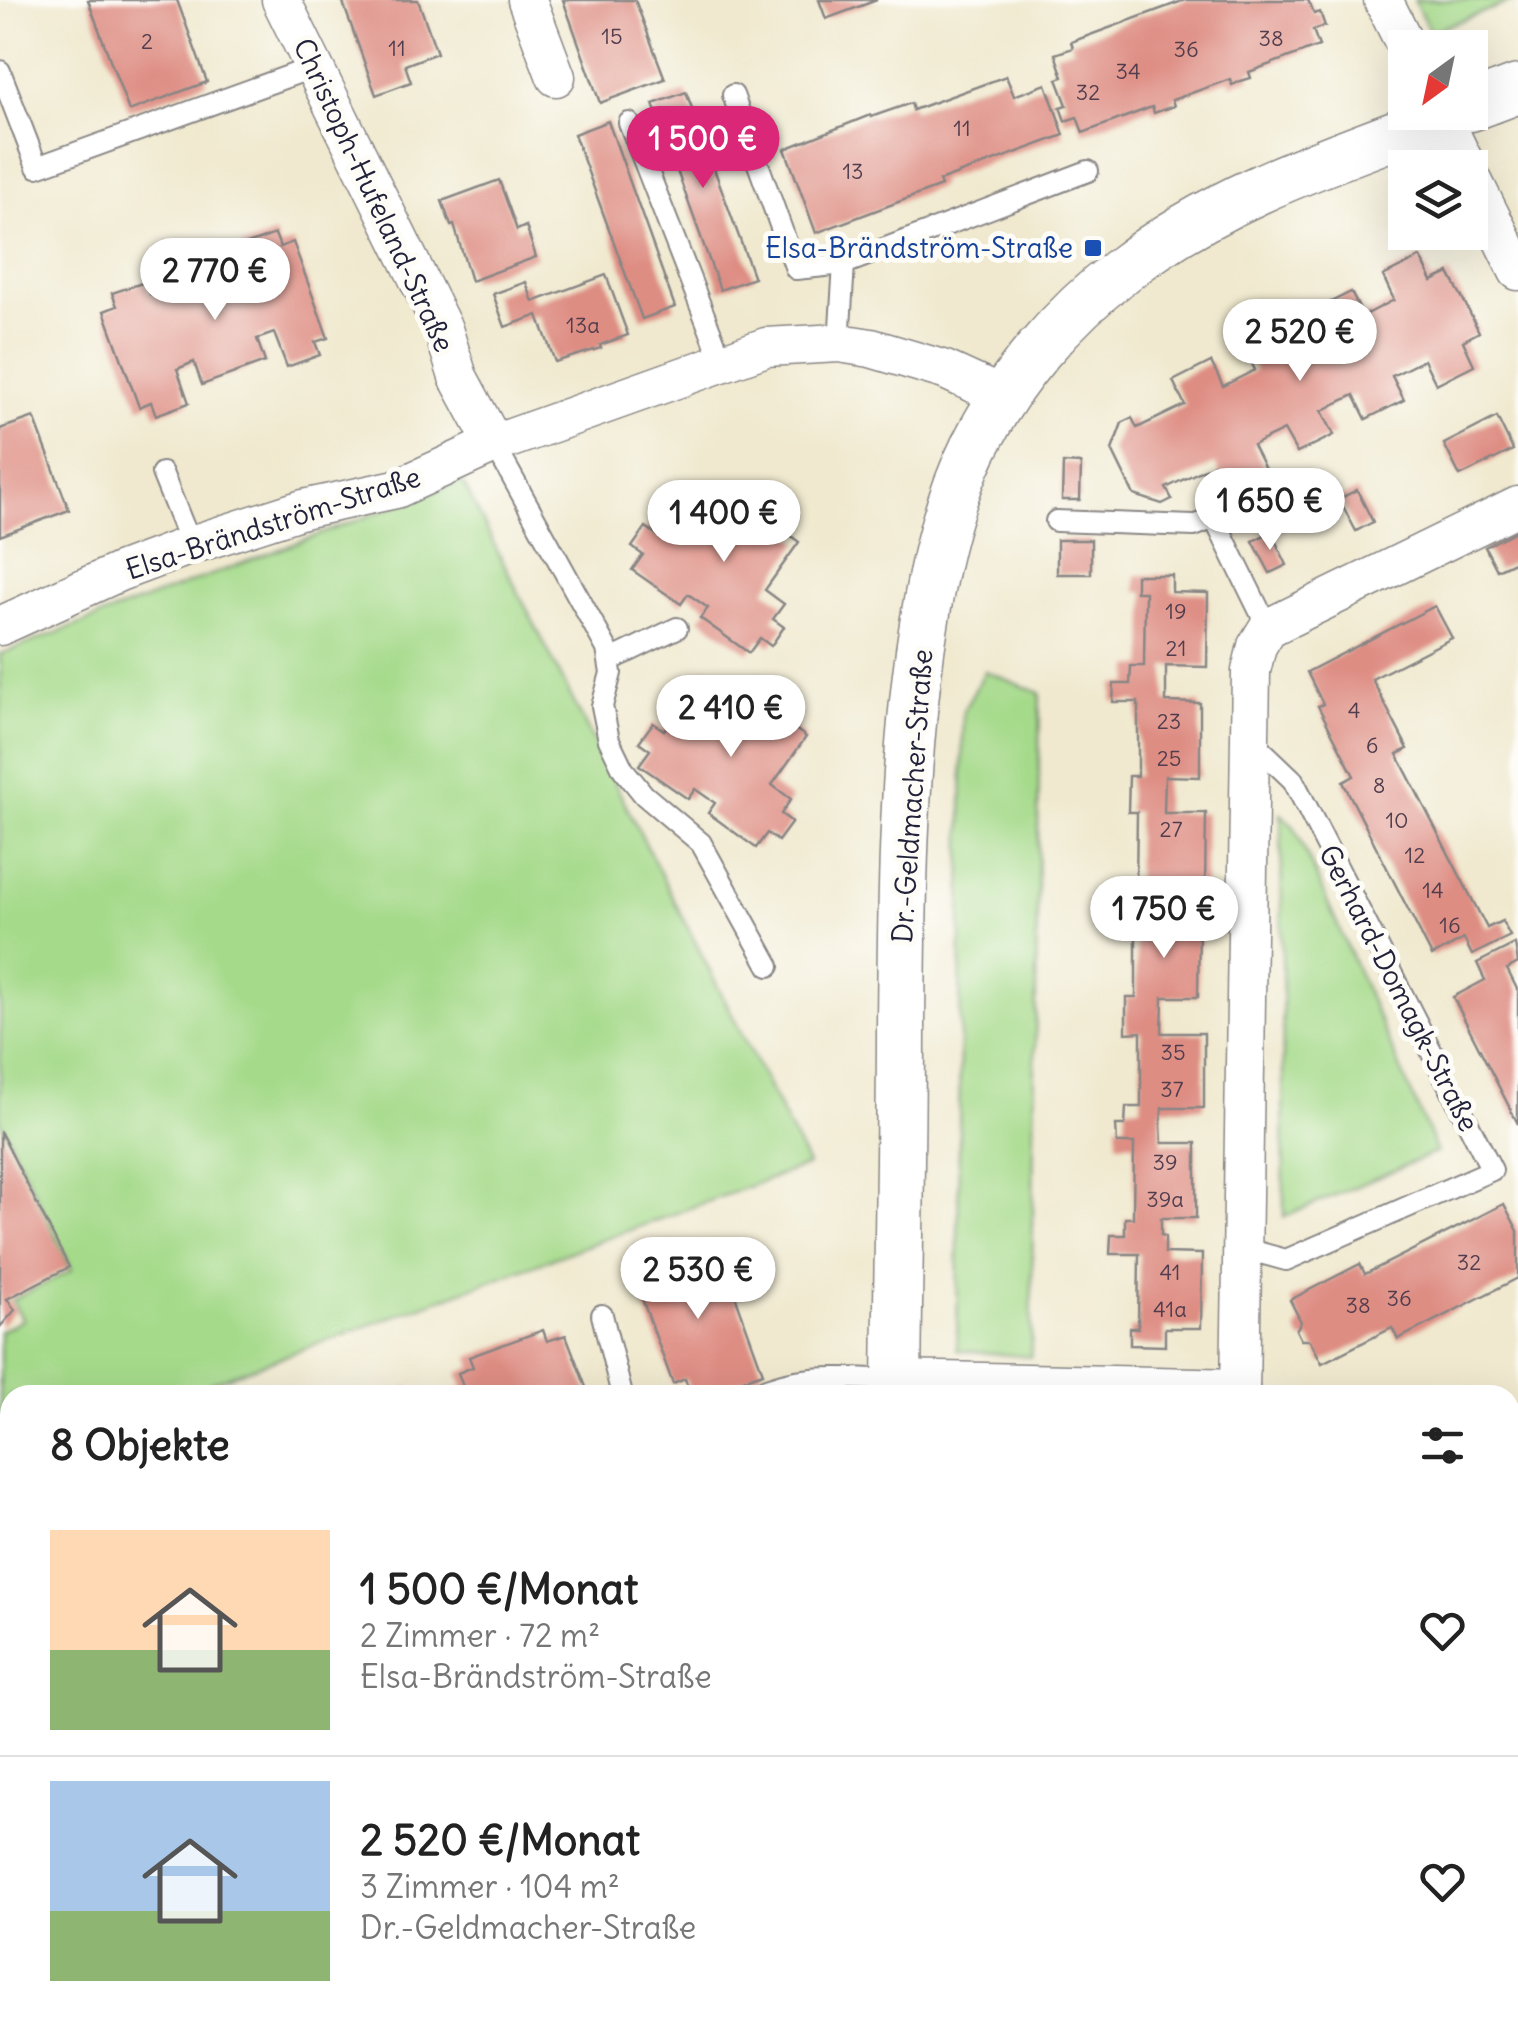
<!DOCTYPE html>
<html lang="de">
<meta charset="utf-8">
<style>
body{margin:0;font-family:Delius,sans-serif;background:#f6f6f6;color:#222;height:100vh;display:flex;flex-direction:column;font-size:38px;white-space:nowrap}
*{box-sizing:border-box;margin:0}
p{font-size:32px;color:#767676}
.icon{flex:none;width:55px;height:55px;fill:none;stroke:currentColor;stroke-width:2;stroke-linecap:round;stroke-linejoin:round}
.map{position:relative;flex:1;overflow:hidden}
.details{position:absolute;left:0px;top:1385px;width:1520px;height:642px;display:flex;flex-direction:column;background:#fff;border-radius:30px 30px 0 0;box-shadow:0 10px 40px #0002}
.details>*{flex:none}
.needle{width:65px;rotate:213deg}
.controls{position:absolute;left:1388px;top:30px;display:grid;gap:20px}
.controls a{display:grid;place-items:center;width:100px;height:100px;border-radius:0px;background:#fff;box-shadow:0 10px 40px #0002;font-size:50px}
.price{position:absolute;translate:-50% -85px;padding:0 22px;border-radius:35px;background:#fff;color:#222;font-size:32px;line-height:65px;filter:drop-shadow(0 2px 5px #0008)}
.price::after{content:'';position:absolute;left:50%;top:60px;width:30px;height:22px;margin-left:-15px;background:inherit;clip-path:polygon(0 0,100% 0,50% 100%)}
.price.on{background:#db2777;color:#fff}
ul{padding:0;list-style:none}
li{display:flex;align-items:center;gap:30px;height:250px;padding:0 50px}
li+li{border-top:2px solid #e0e0e0}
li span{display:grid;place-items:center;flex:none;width:280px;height:200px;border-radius:0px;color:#555}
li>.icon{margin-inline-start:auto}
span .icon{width:120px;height:120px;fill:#fffc;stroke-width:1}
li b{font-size:42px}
h2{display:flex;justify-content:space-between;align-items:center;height:120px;padding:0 50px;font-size:42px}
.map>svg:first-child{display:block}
.green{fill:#a5da8a;stroke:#647e62;stroke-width:2.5}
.building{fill:#de8d83}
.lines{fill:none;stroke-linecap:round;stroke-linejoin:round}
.service-casing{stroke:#898685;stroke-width:24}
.minor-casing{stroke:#898685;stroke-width:41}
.tertiary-casing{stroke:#898685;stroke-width:51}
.service{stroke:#fff;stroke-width:20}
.minor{stroke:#fff;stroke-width:38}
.tertiary{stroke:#fff;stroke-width:48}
.transit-dot{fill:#1a4fb4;stroke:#fdfcf7;stroke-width:4}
.labels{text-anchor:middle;stroke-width:10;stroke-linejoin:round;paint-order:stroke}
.number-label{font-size:22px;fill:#513d4d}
.street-label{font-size:28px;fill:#22223b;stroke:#fdfcf7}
.transit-label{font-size:28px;fill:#164399;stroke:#fdfcf7;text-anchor:end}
</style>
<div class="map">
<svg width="1518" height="2027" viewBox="0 0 1518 2027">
<rect width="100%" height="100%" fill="#fdfcf7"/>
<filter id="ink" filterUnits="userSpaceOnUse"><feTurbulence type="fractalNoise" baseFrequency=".01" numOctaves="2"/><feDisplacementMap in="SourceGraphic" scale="20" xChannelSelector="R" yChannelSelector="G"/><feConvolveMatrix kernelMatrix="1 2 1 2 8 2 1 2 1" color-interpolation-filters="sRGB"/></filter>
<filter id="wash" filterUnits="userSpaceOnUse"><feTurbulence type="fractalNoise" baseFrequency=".0048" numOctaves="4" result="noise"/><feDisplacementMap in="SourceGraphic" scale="40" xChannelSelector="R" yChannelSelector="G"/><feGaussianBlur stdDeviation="2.25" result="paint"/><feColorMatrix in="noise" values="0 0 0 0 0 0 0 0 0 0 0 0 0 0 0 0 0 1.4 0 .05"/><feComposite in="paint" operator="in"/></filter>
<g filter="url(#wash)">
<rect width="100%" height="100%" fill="#f0e9cf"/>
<g class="green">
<path d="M1414,0H1516L1430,32Z"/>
<path d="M462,481L808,1165L210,1383L215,1395H10V2018H111L115,2027H0V1331L23,1320L12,1300L72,1270L0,1120V654Z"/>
<path d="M985,671L1040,693L1031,1357L957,1350L963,712Z"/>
<path d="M1281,814L1295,828L1437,1152L1284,1217Z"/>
<path d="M814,2018H1026L1027,2026L1049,2018H1138L1112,2027H808Z"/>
</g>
<g id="blocks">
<g class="building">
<path d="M88,0H177L207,82L129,111Z"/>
<path d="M342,0H418L437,53L405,65L411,82L376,95Z"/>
<path d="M563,0H635L665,79L600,103Z"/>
<path d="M819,0H877L826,19Z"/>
<path d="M1185,0H1308L1314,14L1320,12L1325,26L1313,30L1319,46L1249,72L1251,78L1241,81L1232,85L1230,79L1172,100L1174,106L1154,113L1152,107L1083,133L1077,117L1065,121L1060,107L1067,105L1057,79L1063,77L1055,54L1073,48L1071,42Z"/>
<path d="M1006,76L1014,96L1046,84L1064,135L939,181L941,186L816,233L785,149L870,115L871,117L911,103L913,110Z"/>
<path d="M686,92L754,278L720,290L653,104Z"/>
<path d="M608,121L675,307L642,319L574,134Z"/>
<path d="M499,180L517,230L526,226L536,257L471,281L454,225L451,226L442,201Z"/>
<path d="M275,234L280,247L293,242L328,338L315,342L320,355L287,367L274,333L257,339L265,362L202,385L194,362L177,369L189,403L156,415L151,402L139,407L104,311L117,306L112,293L145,282L150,294L247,259L242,246Z"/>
<path d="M1421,257L1432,281L1449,273L1465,303L1479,332L1463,341L1474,365L1436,384L1424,360L1392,376L1404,400L1366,419L1354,395L1337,403L1322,411L1334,435L1297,453L1284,430L1267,438L1253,445L1265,469L1227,488L1215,464L1166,488L1172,499L1162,504L1134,495L1112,450L1122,423L1132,418L1137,428L1185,405L1173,381L1211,362L1223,386L1255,370L1243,346L1281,327L1293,351L1324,335L1313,311L1351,292L1363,316L1394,300L1383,276Z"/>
<path d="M606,275L628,335L600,345L601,348L555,362L538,315L505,327L493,294L526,282L533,302Z"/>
<path d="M34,417L69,510L0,536V429Z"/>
<path d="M1497,417L1513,450L1460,476L1444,444Z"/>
<path d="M1063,463L1081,464L1080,500H1062Z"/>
<path d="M721,487L741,501L749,490L787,517L779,527L799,542L765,590L784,604L773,619L784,627L771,646L760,638L749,653L700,618L708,608L688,594L681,604L632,570L643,555L632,547L646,527L657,535L667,521L687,535Z"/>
<path d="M1357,490L1373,522L1356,531L1339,499Z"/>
<path d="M1518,530V570L1514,562L1497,570L1485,547Z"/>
<path d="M1271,532L1287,565L1270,573L1253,541Z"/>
<rect x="1057" y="540" width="34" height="34"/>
<path d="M1136,575H1172V592L1208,593L1207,667L1166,666V702L1200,703V777L1165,776L1164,813H1206L1205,887L1163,886V923H1199L1198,997H1163L1162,1033H1204V1108H1162L1161,1126L1162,1143H1196V1218H1161V1235L1165,1236V1253L1202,1254L1201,1328H1165V1346L1130,1345V1328H1138L1139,1254H1110L1111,1235H1125V1218H1133L1134,1143H1117L1116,1125H1125L1126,1107H1141V1032L1126,1033V997H1136V923L1127,922V904H1121V886H1136L1137,812H1128L1129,776H1138V702H1113L1114,684H1130L1131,666H1144L1145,592H1136Z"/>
<path d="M1435,606L1452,638L1372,679L1408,749L1397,754L1487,928L1502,921L1510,936L1472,955L1464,939L1432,956L1343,782L1354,776L1318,706L1323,704L1307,672Z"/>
<path d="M728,682L748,696L756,685L794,712L786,722L806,737L772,785L791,799L781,814L792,822L778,841L767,833L756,848L708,813L715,803L695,789L688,799L639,765L650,750L639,742L653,723L664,730L675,716L694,730Z"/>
<path d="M1515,944L1518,963L1507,969L1518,991V1124L1453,997L1485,980L1477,963Z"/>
<path d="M0,1131L69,1267L7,1299L15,1310L0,1327Z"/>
<path d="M1504,1204L1518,1231V1278L1398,1339L1392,1328L1322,1363L1310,1340H1301L1296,1330L1301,1322L1290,1300L1360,1264L1365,1274Z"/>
<path d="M717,1245L763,1373L700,1395H691L685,1379L673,1384L633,1274Z"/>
<path d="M543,1330L547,1341L566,1335L589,1395H442L463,1387L458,1373L473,1367L469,1357Z"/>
<path d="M410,1387L413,1395H389Z"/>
<path d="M1518,1545V1621L1510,1624V1548Z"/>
<path d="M1515,1695L1518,1777L1510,1780V1697Z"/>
<path d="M323,2018H445L454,2027H312Z"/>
</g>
</g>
</g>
<g filter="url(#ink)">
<use href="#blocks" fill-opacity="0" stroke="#898685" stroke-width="2.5"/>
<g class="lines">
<defs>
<g id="service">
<path d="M0,71L37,167L314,67"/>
<path d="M733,95L796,269L844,264"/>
<path d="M629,123L722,361"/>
<path d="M839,343L844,264L1088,171"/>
<path d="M494,444L607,649L611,673L602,706L609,740L623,769L644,795L701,843L769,966"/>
<path d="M162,473L191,545"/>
<path d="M1056,521L1194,526L1214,518L1268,628"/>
<path d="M611,660L677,628"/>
<path d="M1242,1248L1286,1260L1492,1170L1293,780L1250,739"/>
<path d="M602,1315L622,1395"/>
<path d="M753,1395C797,1372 848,1378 897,1380"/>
<path d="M518,2018L526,2027"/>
</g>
<g id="minor">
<path d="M281,0L443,329L458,377L494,444"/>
<path d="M527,0L556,77"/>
<path d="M1383,0L1407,48"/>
<path d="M1440,112L1467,168"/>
<path d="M1470,175L1518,271"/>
<path d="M0,626L119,572L191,545L303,509L396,489L494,444L766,347L839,343L871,348L945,370L1004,397"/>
<path d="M897,1380L1240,1388"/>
<path d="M1240,1395L1251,671L1257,646L1268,628L1518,506"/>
<path d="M1510,1455H1518"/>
<path d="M1510,1662L1518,1659"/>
</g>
<g id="tertiary">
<path d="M1470,107L1518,89"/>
<path d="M897,1395C898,1272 901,1149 901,1027C902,901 903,776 920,651C930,582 943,511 974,448C1008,379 1063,315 1124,269C1222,193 1341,156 1456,112"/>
<path d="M766,2027L773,2018"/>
</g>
</defs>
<use href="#service" class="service-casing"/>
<use href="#minor" class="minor-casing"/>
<use href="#tertiary" class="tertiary-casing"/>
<use href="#service" class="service"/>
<use href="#minor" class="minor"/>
<use href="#tertiary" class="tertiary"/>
</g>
</g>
<rect class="transit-dot" x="1083" y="238" width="20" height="20" rx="5"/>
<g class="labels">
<g class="number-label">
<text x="612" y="44">15</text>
<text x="1271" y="46">38</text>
<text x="147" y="49">2</text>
<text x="397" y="56">11</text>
<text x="1186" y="57">36</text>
<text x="1128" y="79">34</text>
<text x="1088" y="100">32</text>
<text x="962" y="136">11</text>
<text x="853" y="179">13</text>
<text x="583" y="333">13a</text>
<text x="1176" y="619">19</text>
<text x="1176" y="656">21</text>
<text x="1354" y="718">4</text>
<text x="1169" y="729">23</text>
<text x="1372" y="753">6</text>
<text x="1169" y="766">25</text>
<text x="1379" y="793">8</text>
<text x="1397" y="828">10</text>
<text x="1171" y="837">27</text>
<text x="1415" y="863">12</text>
<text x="1433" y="898">14</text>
<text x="1450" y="933">16</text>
<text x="1173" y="1060">35</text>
<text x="1172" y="1097">37</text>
<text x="1165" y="1170">39</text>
<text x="1165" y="1207">39a</text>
<text x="1469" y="1270">32</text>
<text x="1170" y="1280">41</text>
<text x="1399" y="1306">36</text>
<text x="1358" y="1313">38</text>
<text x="1170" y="1317">41a</text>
</g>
<g class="street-label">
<text transform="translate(374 195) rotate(65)" y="10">Christoph-Hufeland-Straße</text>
<text transform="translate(273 523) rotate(-18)" y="10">Elsa-Brändström-Straße</text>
<text transform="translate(912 796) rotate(-86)" y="10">Dr.-Geldmacher-Straße</text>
<text transform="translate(1399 988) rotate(63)" y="10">Gerhard-Domagk-Straße</text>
</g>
<g class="transit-label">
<text x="1073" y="258">Elsa-Brändström-Straße</text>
</g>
</g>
</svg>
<div class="controls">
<a><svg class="needle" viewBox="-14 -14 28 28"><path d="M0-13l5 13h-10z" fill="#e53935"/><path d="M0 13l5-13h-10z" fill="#767676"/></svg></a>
<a><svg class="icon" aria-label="layers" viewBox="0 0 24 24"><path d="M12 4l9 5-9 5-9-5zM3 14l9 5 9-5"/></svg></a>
</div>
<b class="price on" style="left:703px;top:191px">1 500 €</b>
<b class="price" style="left:215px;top:323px">2 770 €</b>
<b class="price" style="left:1300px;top:384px">2 520 €</b>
<b class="price" style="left:1270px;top:553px">1 650 €</b>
<b class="price" style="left:724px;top:565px">1 400 €</b>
<b class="price" style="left:731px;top:760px">2 410 €</b>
<b class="price" style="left:1164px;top:961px">1 750 €</b>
<b class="price" style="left:698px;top:1322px">2 530 €</b>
<section class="details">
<h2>8 Objekte<svg class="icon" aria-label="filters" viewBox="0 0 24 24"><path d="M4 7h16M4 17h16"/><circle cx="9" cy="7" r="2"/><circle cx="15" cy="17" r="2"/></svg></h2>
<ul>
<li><span style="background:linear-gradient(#ffd9b3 60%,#8fb573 0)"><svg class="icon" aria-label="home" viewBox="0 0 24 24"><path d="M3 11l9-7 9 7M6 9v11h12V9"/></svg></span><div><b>1 500 €/Monat</b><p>2 Zimmer · 72 m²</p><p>Elsa-Brändström-Straße</p></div><svg class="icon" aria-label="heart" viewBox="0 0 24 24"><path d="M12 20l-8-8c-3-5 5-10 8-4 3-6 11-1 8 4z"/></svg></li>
<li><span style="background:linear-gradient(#a9c7e8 65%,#8fb573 0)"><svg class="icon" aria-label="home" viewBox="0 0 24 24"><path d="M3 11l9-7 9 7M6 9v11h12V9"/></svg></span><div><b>2 520 €/Monat</b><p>3 Zimmer · 104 m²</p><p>Dr.-Geldmacher-Straße</p></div><svg class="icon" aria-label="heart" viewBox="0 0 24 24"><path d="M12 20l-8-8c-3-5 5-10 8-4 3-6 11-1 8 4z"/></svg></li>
</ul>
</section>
</div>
